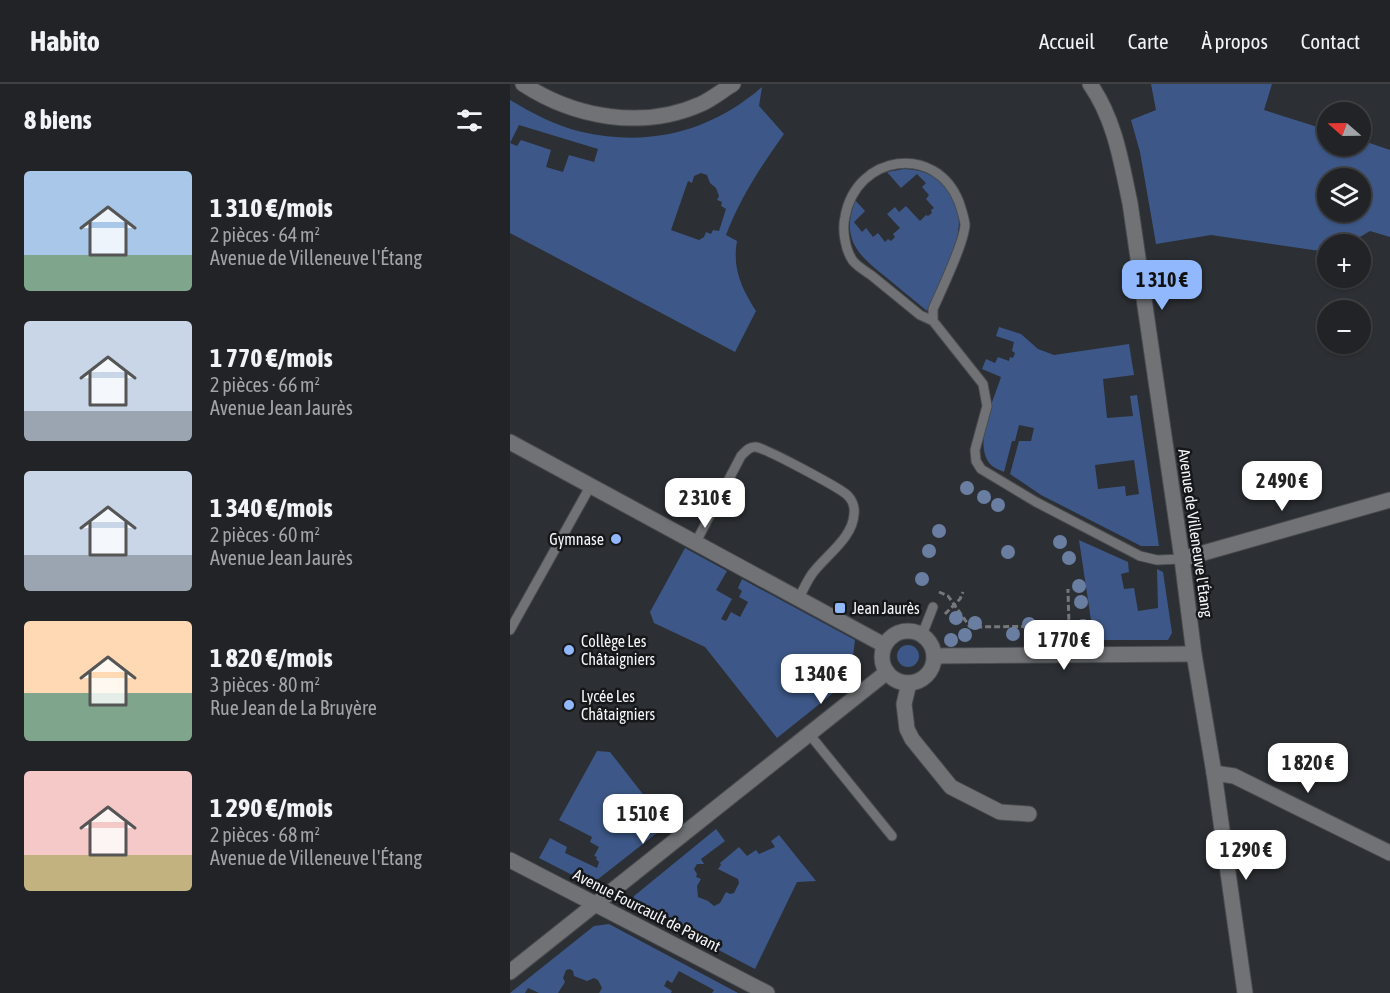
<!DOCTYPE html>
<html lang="fr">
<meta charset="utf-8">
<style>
body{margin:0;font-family:"Asap Condensed",sans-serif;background:#2d2f32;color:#f1f3f6;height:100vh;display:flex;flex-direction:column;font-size:22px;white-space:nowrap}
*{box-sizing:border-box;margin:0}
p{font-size:20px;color:#a2a4a7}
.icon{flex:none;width:33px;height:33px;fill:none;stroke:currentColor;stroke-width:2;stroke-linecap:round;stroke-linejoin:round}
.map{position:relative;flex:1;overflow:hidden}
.panel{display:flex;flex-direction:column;background:#212326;width:510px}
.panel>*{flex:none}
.needle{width:39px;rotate:290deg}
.buttons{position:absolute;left:807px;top:18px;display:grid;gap:12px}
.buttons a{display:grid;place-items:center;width:54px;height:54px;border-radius:50%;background:#212326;box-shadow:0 2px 4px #0004,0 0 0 2px #3e4043;font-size:30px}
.price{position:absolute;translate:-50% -51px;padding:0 14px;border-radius:12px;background:#fff;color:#222;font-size:20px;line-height:39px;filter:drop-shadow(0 2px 3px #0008)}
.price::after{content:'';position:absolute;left:50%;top:36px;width:18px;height:14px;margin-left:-9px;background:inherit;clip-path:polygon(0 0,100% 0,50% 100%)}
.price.active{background:#91b8fd;color:#111}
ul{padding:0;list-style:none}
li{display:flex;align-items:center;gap:18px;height:150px;padding:0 24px}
li span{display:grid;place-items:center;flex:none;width:168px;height:120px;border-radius:6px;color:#555}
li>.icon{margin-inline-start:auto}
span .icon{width:72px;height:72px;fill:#fffc;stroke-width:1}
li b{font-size:26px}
h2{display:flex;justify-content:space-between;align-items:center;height:72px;padding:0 24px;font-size:26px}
header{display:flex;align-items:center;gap:36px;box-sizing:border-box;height:84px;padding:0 30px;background:#212326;border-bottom:2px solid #3e4043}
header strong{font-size:28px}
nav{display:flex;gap:33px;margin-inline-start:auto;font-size:21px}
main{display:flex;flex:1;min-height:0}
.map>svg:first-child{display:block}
.green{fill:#3d5888;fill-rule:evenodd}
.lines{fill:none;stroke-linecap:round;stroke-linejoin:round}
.service-casing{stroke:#484b4f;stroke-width:11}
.minor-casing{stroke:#484b4f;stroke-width:17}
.tertiary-casing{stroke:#484b4f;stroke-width:17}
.path{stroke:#76797c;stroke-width:3;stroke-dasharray:6 3;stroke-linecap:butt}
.service{stroke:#717275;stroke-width:9}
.minor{stroke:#717275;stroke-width:15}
.tertiary{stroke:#717275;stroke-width:15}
.tree{fill:#6a7ea2}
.poi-dot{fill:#91b8fd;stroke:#161719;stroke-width:2}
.labels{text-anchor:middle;stroke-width:5;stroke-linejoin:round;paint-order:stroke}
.street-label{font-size:16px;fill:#f3f5f8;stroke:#161719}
.poi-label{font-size:16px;fill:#f3f5f8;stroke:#161719;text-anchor:start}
</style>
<header>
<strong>Habito</strong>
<nav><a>Accueil</a><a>Carte</a><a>À propos</a><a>Contact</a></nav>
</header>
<main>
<section class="panel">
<h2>8 biens<svg class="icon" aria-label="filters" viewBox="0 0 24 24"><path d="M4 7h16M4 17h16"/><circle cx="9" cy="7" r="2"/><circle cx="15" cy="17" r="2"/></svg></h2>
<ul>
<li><span style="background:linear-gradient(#a9c7e8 70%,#7fa58c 0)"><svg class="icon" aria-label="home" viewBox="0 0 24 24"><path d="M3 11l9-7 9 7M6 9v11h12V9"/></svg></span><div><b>1 310 €/mois</b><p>2 pièces · 64 m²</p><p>Avenue de Villeneuve l'Étang</p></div></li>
<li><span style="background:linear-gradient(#c9d6e8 75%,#9aa5b1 0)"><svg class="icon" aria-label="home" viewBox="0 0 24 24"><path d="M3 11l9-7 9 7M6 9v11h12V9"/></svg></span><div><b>1 770 €/mois</b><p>2 pièces · 66 m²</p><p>Avenue Jean Jaurès</p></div></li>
<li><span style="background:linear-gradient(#c9d6e8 70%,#9aa5b1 0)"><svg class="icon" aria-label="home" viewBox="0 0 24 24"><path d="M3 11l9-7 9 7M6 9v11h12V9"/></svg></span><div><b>1 340 €/mois</b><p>2 pièces · 60 m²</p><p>Avenue Jean Jaurès</p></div></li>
<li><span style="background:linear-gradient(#ffd9b3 60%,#7fa58c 0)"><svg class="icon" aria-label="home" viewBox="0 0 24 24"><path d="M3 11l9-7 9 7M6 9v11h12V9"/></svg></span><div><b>1 820 €/mois</b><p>3 pièces · 80 m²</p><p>Rue Jean de La Bruyère</p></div></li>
<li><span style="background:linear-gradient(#f6c9c9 70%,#c2b280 0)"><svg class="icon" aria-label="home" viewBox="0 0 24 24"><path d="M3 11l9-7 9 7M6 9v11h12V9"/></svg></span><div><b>1 290 €/mois</b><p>2 pièces · 68 m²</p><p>Avenue de Villeneuve l'Étang</p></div></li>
</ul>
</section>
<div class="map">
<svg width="880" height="909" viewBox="0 0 880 909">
<rect width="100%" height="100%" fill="#2c2f33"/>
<g class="green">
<path d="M641,0H762L754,26L817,46L818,62H850L851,56L880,66V153L860,147L838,160H818L817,168L701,151L646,160L630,68L621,36L646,26ZM818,94H850V128H818Z"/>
<path d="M252,3L249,22L274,50C251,82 230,114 216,151L227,157C222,185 232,205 246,227L225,268L0,149V16C22,29 46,42 72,48C139,63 200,48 252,3ZM9,41L88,65L84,78L59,71L53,88L36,83L41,66L11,56L7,62L0,59ZM191,89L197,91L200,99L206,104L209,112L207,116L212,118L211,122L216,125L209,147L203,146L201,150L196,148L194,153L189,156L161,146L178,97L182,99L184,92Z"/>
<path d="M394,85C412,86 429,91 438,107C442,114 447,121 448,129C454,157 428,200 417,227C404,216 390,205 377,194C347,170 331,156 345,116L355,127L344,138L352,148L356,144L363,153L368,149L375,158L378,155L381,157L385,153L383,150L390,144L377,130L385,123L389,128L396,122L410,137L416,131L418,132L422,129L421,126L424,124L416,115L419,111L412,103L416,99L407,90L391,104L377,88Z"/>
<path d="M489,243L511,250L528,265L544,271L619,260L624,291L593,295L597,334L623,332L620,312L627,311L649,462H631L531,411L500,390L509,357H521L524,344L509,341L505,357H502L494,388C490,386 484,384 481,381C462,361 484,315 491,293L472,285L476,275L485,279L488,273L499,277L500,273L503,274L505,269L502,267L504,258L486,252ZM624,376L629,410L616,412L615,402L588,405L585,381Z"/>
<path d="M569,456L618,478L619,488L611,490L614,505L624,504L628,527L648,524L647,485L653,488L662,549L658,556H584Z"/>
<path d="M175,464L217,487L206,506L222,515L211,535L216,537L221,528L230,533L238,518L229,513L232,507L228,504L232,495L345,556L343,572L347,590L267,654L195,563L144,539L140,528Z"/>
<circle cx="398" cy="572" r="11"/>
<path d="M87,667L100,668L157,741L87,796L74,797L29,774L40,754L57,763L55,769L87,784L89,778L86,775L87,773L84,772L89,763L80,758L82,753L49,736Z"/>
<path d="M206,745L215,757L191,775L194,780H187L184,785L187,790L186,793L191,795L187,802L188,813L198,817L204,822L210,819L216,808L220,810L224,809L229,799L228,795L208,785L211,781L210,779L229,763L237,772L246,766L249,770L265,763L261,757L269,751L306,797L287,798L245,885L124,822V812Z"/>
<path d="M99,840L228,909H202L204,906L169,887L162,899L157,896L154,902L162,907L161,909H89L92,904L88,896L84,894L77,897L64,892L63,887L60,885L56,886L53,894L55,898L48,909H29L18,904L15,909H0L84,842Z"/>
</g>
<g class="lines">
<defs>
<g id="service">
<path d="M423,237V225C431,207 455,157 455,140C454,133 451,124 449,118C426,59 346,70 335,133C332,145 335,166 343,177C347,182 355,187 361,191C377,204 394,218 410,231L423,237L473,300L477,322L465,366L466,377L471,385L526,418L630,472L647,476L672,475"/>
<path d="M186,458L231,372C235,368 239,362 246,363C257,365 326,402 336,410C342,415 345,423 344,430C343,454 315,472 302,490C297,497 293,506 289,514"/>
<path d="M0,546L81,401"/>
<path d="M412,551L423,523"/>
<path d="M300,651L382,752"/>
</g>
<path id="minor" d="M399,599L394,620L397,645L402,655L441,703L490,728L519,730"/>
<g id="tertiary">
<path d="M13,0C65,34 133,46 191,20C202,15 213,6 223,0"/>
<path d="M580,0C605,36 611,77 620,119L672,475L684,570L704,689L735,909"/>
<path d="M0,358L374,561"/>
<path d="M672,475L880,416"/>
<circle cx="398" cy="573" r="26"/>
<path d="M424,572L684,570"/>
<path d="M704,689L724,692L880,769"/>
<path d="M0,776L257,909"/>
<path d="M0,888L377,588"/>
</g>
</defs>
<use href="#service" class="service-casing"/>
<use href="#minor" class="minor-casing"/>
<use href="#tertiary" class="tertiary-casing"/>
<g class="path">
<path d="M429,508L438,512L460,543L559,542L558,505"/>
<path d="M435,530L450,515L453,508"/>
</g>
<use href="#service" class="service"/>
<use href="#minor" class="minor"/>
<use href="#tertiary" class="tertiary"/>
</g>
<g class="tree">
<circle cx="457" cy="404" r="7"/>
<circle cx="474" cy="413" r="7"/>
<circle cx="488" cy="421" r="7"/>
<circle cx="429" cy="447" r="7"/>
<circle cx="550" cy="458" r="7"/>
<circle cx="419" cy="467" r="7"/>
<circle cx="498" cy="468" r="7"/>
<circle cx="559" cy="474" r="7"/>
<circle cx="412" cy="495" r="7"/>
<circle cx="569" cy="502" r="7"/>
<circle cx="571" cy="518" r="7"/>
<circle cx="446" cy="534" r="7"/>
<circle cx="465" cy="539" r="7"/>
<circle cx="519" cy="540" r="7"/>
<circle cx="573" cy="542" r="7"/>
<circle cx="503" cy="550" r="7"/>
<circle cx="529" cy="550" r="7"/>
<circle cx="455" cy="551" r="7"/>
<circle cx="441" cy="556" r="7"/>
</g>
<g class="poi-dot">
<circle cx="106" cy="455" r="6"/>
<rect x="324" y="518" width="12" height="12" rx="3"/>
<circle cx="59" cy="566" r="6"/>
<circle cx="59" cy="621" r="6"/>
</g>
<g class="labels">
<g class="street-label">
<text transform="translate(686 449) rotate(82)" y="6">Avenue de Villeneuve l'Étang</text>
<text transform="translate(137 826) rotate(27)" y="6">Avenue Fourcault de Pavant</text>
</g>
<g class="poi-label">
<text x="94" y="461" text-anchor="end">Gymnase</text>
<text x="342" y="530">Jean Jaurès</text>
<text x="71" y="563">Collège Les<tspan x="71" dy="18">Châtaigniers</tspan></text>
<text x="71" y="618">Lycée Les<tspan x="71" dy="18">Châtaigniers</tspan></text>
</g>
</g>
</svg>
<div class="buttons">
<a><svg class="needle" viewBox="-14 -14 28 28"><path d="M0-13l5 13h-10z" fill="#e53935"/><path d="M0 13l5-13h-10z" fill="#a2a4a7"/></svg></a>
<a><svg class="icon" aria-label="layers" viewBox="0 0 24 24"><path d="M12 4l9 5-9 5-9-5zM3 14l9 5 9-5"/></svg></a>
<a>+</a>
<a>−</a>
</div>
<b class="price active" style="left:652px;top:227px">1 310 €</b>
<b class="price" style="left:772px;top:428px">2 490 €</b>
<b class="price" style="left:195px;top:445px">2 310 €</b>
<b class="price" style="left:554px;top:587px">1 770 €</b>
<b class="price" style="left:311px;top:621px">1 340 €</b>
<b class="price" style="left:798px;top:710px">1 820 €</b>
<b class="price" style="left:133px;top:761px">1 510 €</b>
<b class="price" style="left:736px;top:797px">1 290 €</b>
</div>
</main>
